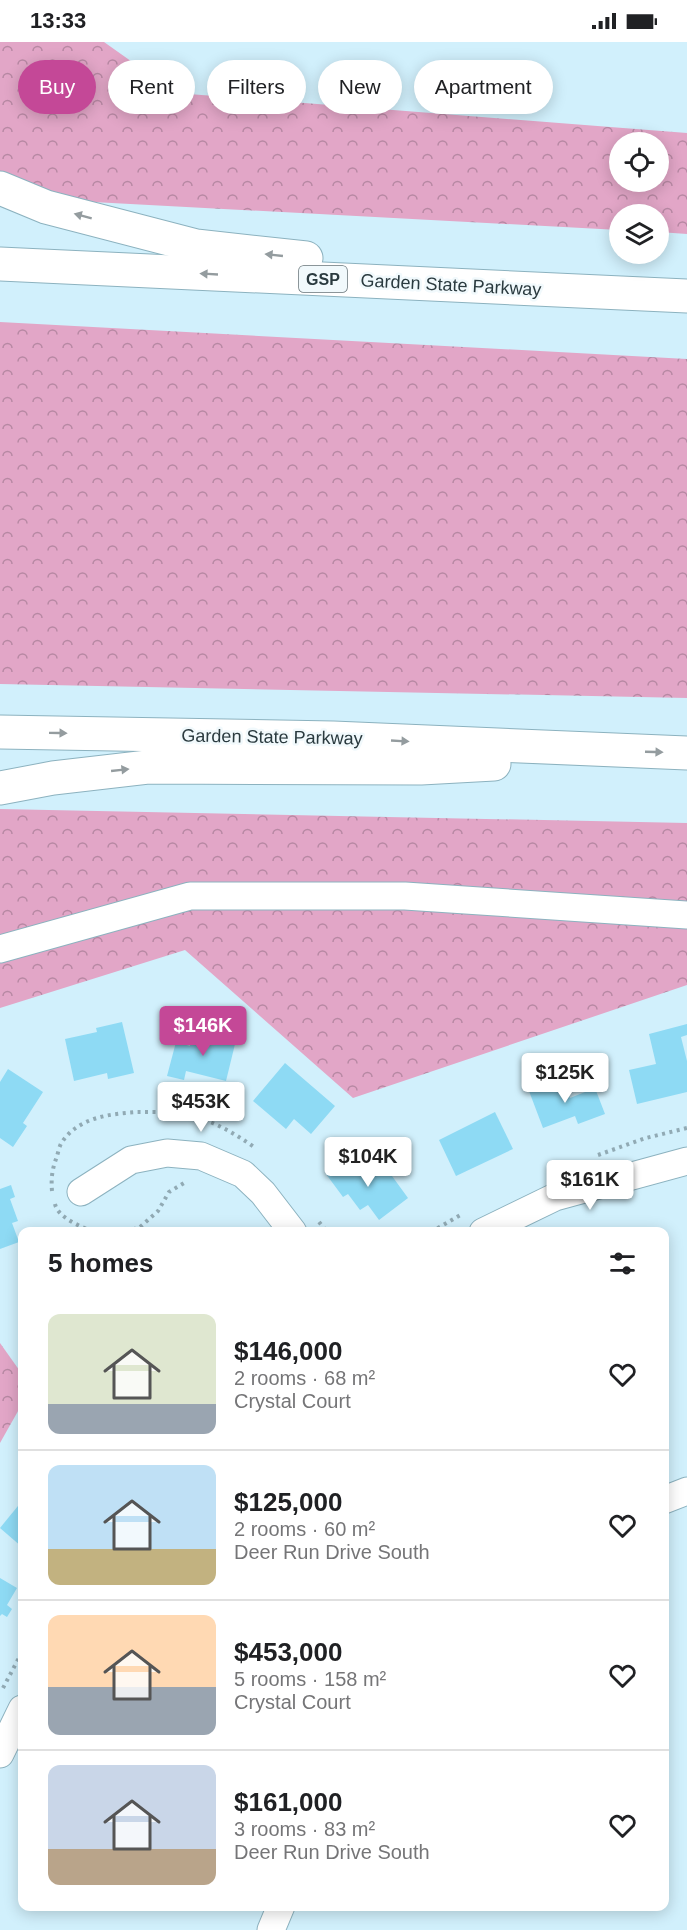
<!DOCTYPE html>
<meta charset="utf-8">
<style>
body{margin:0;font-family:Arial,sans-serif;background:#f6f6f6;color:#202124;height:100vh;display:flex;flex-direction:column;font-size:22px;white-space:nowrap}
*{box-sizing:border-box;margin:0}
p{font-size:20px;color:#757577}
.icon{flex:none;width:33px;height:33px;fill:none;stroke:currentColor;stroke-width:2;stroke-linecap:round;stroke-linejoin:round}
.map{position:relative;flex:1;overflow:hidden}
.drawer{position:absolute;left:18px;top:1185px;width:651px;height:684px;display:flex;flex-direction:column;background:#fff;border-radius:12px;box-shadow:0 3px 15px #0003}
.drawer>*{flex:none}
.guide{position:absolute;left:18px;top:18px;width:651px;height:54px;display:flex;gap:12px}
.tools{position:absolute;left:609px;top:90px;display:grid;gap:12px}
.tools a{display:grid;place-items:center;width:60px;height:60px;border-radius:50%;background:#fff;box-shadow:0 3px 15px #0003;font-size:30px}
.price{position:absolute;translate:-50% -51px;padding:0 14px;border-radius:6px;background:#fff;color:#222;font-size:20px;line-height:39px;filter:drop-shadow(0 2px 3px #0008)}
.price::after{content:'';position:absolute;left:50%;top:36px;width:18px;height:14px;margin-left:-9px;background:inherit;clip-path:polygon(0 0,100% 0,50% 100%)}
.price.on{background:#c44897;color:#fff}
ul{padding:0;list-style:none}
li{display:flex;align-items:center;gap:18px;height:150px;padding:0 30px}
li+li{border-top:2px solid #e0e0e0}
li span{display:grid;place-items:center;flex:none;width:168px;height:120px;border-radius:12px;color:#555}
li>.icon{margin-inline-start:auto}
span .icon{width:72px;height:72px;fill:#fffc;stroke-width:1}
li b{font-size:26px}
h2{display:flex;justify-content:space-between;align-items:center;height:72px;padding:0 30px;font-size:26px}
.pill{padding:0 21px;border-radius:27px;background:#fff;box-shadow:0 3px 15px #0003;font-size:21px;line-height:54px}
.pill.on{background:#c44897;color:#fff}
.status{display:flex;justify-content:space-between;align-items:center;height:42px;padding:0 30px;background:#fff;direction:ltr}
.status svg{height:16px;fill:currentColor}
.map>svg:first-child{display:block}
.forest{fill:url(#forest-crowns);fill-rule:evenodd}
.building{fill:#8edaf4}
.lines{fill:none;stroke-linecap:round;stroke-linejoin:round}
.minor-casing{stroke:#8cb2bf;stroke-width:29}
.highway-casing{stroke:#8cb2bf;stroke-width:35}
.path{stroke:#91aab4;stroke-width:4;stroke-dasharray:3 4.5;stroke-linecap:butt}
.minor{stroke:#fff;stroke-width:27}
.highway{stroke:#fff;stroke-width:33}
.oneway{fill:#949c9f}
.labels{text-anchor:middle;stroke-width:5;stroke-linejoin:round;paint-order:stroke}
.shield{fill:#f1f9fc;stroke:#667378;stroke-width:1.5}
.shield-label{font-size:16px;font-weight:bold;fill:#2a3a3f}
.street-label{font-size:18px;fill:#2a3a3f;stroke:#f1f9fc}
</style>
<div class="status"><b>13:33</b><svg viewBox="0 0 49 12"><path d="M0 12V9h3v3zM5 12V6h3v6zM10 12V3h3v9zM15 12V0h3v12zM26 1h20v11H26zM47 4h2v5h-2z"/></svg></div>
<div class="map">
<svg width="687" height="1888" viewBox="0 0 687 1888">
<defs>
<pattern id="forest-crowns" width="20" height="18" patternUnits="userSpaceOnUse" patternTransform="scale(1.5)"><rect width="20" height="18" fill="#e2a6c7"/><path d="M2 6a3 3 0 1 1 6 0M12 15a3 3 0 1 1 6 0" fill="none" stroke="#b788a3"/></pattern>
</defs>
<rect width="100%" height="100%" fill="#d1f0fc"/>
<g class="forest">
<path d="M0,0H104L176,51L687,91V192L659,190L658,172H620L619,188L0,155ZM620,100H658V140H620Z"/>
<path d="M0,280L687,317V656L0,642Z"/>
<path d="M0,767L687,781V943L353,1056L185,908L0,966Z"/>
<path d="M0,1301L22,1332V1362L0,1401Z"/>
</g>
<g class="building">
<path d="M122,980L134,1031L108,1037L107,1031L74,1039L65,997L97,990L96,986Z"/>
<path d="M687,982V993L681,995L687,1019V1050L637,1062L629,1028L656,1022L649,992Z"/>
<path d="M194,987L236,998L226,1039L186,1029L184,1038L167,1034L176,1000L190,1004Z"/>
<path d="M285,1021L335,1064L311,1092L294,1077L286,1087L253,1059Z"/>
<path d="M8,1027L43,1050L23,1081L27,1084L13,1105L0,1096V1040Z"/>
<path d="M563,1037L570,1056L595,1046L605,1072L578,1082L575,1074L543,1086L529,1049Z"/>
<path d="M495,1070L513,1107L456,1134L439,1098Z"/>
<path d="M350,1114L366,1136L384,1123L408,1156L379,1178L368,1163L360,1168L348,1152L343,1155L326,1132Z"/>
<path d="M11,1143L15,1155L10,1157L18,1179L12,1181L19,1200L0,1207V1147Z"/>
<path d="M22,1459V1505L0,1486Z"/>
<path d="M0,1536L17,1546L7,1563L12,1567L7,1575L2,1572L0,1574Z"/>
</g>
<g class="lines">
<defs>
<g id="minor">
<path d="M0,907L190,854H405L687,873"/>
<path d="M81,1150L131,1118L167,1111L201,1114L243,1132L263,1151L293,1190"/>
<path d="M483,1190L555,1155L687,1119"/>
<path d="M664,1458L687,1449"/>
<path d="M0,1712L22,1667"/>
<path d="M271,1888L281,1864"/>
</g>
<g id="highway">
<path d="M0,146L46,165L196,204L306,216"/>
<path d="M0,222L687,254"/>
<path d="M0,690L333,696L687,711"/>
<path d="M0,746L53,736L148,725L421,726L494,722"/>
</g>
</defs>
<use href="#minor" class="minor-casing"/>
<use href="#highway" class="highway-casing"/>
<g class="path">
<path d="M598,1113L646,1096L687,1086"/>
<path d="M52,1149C51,1137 52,1128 56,1117C58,1112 59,1104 62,1100C79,1075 110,1072 137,1070C155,1070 174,1069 192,1074C215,1080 234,1091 254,1105"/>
<path d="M55,1162C58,1176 82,1185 94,1190"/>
<path d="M319,1180L327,1190"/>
<path d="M126,1190L140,1185L158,1169L169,1150L184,1141"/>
<path d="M431,1190L462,1172"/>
<path d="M3,1646L22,1610"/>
</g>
<use href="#minor" class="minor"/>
<use href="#highway" class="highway"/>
</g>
<defs><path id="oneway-solid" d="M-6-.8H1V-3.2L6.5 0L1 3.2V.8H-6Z" transform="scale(1.5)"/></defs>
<g class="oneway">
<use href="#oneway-solid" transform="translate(83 174) rotate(-165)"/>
<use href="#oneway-solid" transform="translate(274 213) rotate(-174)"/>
<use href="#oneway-solid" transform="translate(209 232) rotate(-177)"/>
<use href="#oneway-solid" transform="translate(58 691) rotate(1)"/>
<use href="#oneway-solid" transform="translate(400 699) rotate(3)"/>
<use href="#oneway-solid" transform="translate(654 710) rotate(2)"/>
<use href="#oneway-solid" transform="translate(120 728) rotate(-6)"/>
</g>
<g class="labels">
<rect class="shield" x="299" y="224" width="48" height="26" rx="4.5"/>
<g class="shield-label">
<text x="323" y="243">GSP</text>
</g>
<g class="street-label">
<text transform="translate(451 243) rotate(3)" y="6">Garden State Parkway</text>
<text transform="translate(272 695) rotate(1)" y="6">Garden State Parkway</text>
</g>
</g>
</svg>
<div class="tools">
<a><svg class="icon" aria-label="locate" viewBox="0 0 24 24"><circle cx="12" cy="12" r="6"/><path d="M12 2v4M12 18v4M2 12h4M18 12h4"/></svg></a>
<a><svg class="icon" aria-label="layers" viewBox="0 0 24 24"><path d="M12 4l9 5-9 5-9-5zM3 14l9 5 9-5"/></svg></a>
</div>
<b class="price on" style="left:203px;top:1015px">$146K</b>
<b class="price" style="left:565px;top:1062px">$125K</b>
<b class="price" style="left:201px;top:1091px">$453K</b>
<b class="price" style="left:368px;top:1146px">$104K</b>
<b class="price" style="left:590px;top:1169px">$161K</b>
<div class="guide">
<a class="pill on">Buy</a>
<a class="pill">Rent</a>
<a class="pill">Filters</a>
<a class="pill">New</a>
<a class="pill">Apartment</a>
</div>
<section class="drawer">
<h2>5 homes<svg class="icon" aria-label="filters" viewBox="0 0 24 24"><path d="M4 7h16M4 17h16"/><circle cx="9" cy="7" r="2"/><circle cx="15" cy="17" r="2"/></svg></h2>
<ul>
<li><span style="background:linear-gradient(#dfe7d0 75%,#9aa5b1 0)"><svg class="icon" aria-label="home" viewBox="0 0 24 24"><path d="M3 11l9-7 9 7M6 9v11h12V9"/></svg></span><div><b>$146,000</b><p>2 rooms · 68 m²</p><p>Crystal Court</p></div><svg class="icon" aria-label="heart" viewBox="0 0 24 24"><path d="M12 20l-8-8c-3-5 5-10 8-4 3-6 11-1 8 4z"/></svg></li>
<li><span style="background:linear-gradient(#bfe0f5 70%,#c2b280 0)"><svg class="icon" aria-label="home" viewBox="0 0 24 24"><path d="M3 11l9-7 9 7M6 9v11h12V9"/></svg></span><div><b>$125,000</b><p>2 rooms · 60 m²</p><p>Deer Run Drive South</p></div><svg class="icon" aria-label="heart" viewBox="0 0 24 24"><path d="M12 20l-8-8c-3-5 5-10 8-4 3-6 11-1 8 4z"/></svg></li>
<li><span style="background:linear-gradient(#ffd9b3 60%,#9aa5b1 0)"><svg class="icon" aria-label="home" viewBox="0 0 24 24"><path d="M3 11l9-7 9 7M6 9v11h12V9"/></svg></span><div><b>$453,000</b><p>5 rooms · 158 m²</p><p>Crystal Court</p></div><svg class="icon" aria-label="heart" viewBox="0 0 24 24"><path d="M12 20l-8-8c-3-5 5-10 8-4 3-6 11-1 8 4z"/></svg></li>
<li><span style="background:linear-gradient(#c9d6e8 70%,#b9a48a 0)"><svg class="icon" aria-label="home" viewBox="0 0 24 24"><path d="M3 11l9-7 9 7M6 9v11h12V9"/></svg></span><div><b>$161,000</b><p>3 rooms · 83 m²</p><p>Deer Run Drive South</p></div><svg class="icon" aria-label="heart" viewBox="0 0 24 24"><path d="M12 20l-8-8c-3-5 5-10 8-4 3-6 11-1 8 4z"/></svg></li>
</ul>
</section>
</div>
